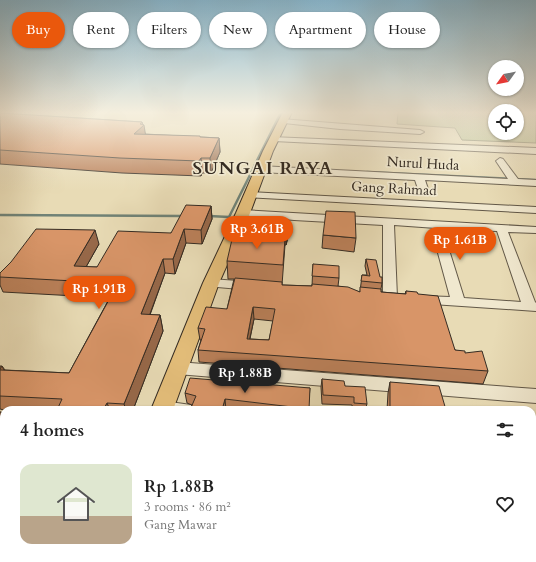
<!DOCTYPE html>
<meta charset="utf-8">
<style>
body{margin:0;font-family:Cardo,serif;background:#f6f6f6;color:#222;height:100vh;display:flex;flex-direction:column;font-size:15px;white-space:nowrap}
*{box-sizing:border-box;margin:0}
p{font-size:13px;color:#767676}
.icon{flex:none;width:22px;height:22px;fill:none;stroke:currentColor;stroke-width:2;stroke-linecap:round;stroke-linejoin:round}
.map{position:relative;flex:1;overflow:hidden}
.drawer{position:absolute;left:0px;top:406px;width:536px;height:156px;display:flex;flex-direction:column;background:#fff;border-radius:12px 12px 0 0;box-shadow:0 1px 3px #0004}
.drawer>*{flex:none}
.guide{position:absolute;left:12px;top:12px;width:512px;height:36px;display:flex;gap:8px}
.needle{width:26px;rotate:237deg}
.fabs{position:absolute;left:488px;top:60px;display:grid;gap:8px}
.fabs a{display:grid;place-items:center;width:36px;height:36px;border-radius:50%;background:#fff;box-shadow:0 1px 3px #0004;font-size:20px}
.price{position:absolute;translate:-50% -34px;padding:0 9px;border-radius:14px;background:#ea580c;color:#fff;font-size:13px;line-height:26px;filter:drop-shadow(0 1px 2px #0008)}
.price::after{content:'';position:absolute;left:50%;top:24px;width:12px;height:9px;margin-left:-6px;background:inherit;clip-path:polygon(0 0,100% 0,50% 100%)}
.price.active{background:#222;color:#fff}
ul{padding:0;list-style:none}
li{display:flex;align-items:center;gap:12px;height:100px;padding:0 20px}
li span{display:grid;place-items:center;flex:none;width:112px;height:80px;border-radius:12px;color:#555}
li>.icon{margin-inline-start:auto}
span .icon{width:48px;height:48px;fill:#fffc;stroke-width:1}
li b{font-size:17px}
h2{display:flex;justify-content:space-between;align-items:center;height:48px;padding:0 20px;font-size:17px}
.chip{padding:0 14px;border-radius:18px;background:#fff;box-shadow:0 1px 3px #0004;font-size:14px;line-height:36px}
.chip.active{background:#ea580c;color:#fff}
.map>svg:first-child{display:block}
.green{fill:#b6c08d;stroke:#767658}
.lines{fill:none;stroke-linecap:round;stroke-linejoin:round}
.stream-far1{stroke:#708276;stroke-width:2}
.stream{stroke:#708276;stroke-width:2.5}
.minor-casing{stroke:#625848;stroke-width:2}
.major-casing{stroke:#352c23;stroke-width:2}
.minor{fill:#f0e8cf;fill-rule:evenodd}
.major{fill:#e4be7a;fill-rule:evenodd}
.wall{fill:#ba8059;stroke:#352c23;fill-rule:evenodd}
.shaded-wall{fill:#976849;stroke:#352c23}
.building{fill:#d89568;stroke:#352c23;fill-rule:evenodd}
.labels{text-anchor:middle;stroke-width:3.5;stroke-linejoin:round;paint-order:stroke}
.far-street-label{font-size:14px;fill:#352c23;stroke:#f0e8cf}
.far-district-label{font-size:18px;font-weight:bold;letter-spacing:1px;fill:#352c23;stroke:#f0e8cf}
</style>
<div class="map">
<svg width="536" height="562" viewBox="0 0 536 562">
<rect width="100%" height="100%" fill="#e8dbb5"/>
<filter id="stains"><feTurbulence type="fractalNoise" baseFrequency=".005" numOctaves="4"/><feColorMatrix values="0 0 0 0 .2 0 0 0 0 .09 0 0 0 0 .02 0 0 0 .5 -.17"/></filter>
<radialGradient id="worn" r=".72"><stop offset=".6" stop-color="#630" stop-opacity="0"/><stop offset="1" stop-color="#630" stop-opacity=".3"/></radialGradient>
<path class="green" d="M398,112H495V133H517V112H536V143L462,140L455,128L397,124Z"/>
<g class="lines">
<path class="stream-far1" d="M254,166L281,112"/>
<g class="stream">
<path d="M367,172L536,180"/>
<path d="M0,215L183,216"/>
<path d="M209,216L229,217L255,165"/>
</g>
<defs>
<g id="minor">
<path d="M281,119L420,130L424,132L420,134L340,129L284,123L280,121Z"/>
<path d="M271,137L536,148V154L274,141H271Z"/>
<path d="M500,158L503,159L518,179L536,180V186L425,180L428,189L423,192L418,189L415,180L260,172L255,169L260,166L508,179L496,161Z"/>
<path d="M251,192L536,207V213L247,197L246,195Z"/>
<path d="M243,210L536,227V233L508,232L535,302L536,303V311L417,303L415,300L417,297L422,296L450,297L438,253L436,228L394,225L397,297L395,300L390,301L385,300L383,297V225L294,220L239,215L238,213ZM447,229L497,231L521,302L464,298L450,253Z"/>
<path d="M211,279L251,282L256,283L258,286L256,289L251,290L206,286L204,283L206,280Z"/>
<path d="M177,362L536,389V403L177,374L171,372L169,368L171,364Z"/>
<path d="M163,401L191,405L194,410H155L154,408L157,403Z"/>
<path d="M532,433L536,434V450L532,449Z"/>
<path d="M455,558H507L509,562H456Z"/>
</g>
<g id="major">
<path d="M283,112H292L273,151L250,213L219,283L173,410H151L203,283L236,213L263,151Z"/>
<path d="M82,558H111L109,562H81Z"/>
</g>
</defs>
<use href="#minor" class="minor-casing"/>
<use href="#major" class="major-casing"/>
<use href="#minor" class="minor"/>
<use href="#major" class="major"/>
</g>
<g class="wall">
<path d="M0,113L142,122L145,134L219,138L220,152L211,173H202L201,176L122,173L0,164Z"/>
<path d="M211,206L212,219L202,244L186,243L175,274L165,273L150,315H160L163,331L133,410H4L0,409V366H2L5,370L69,373L109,299L77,298L76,296L3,292L0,285V273L99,244L86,267H97L171,233Z"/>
<path d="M257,217L289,233L286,245H285L282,285L312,286L313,264L339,278L338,286L360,292L362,275H367L365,266L366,259L382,283L381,289V292L405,294L406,291L418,294L455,350L465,353L488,371L483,384L199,362L198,350L201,340H200L198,328L227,309L234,279H228L227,261L253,236V230ZM254,319L273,321L269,340L250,339Z"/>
<path d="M323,235L356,238L354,252L322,248Z"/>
<path d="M322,379L345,386L367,404L365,410H353L352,405L322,404L321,387Z"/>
<path d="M390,382L446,410H387L388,393Z"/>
<path d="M310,388L308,410H235L226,409V410H190L192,405L187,403L185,393Z"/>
<path d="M0,412L4,413V474H0Z"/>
</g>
<g class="shaded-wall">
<path d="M142,122L143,125H144L146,138L134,134L140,124Z"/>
<path d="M219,138L220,152L211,173L210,158Z"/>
<path d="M201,158L202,173L201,176L199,161Z"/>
<path d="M211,206L212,219L202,244L201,230Z"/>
<path d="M289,220V233L286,245V232Z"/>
<path d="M184,229L186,243L175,274L173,259Z"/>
<path d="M95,230L99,244L78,281L74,266Z"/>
<path d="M163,259L165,273L144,330L141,314Z"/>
<path d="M253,307L254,319L247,351V339Z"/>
<path d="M160,315L163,331L133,410H126L124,404Z"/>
<path d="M2,366L10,382L0,372V369Z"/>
<path d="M225,399L226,410H222Z"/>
<path d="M107,403L110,410H103Z"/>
<path d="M4,489V518L0,524V495Z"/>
</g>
<g class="building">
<path d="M0,113L142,122L140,124L144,125L134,134L200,136V137L219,138L210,158H201L199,161L120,158L0,150Z"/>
<path d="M186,205L211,206L201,230L184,229L173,259H163L141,314L160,315L124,404L107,403L103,410H57L62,399L0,396V370L69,373L117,285L72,283L74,281L0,277V273L11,262L36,229L95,230L74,266L97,267L118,231L171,233Z"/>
<path d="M326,211L355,212L356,238L323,235Z"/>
<path d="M257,217L289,220L286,232L253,230Z"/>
<path d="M233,235L285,239L283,265L227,261Z"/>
<path d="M366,259L376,260L380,277H382V283L361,281L362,275L370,276Z"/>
<path d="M313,264L339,266V278L312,276Z"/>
<path d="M235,278L282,282V285L312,286V284L348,287L360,292V287L381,289V292L406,294V291L417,292L418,294L438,296L455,350L465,351V353L482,351L488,371L198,350L205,329L198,328L206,307L227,309ZM253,307L275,309L269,340L247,339Z"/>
<path d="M190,378L310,388L309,409L225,399L222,410H190L196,396L185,393Z"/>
<path d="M322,379L344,381L345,386L365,387L367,404L354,403V397L323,395Z"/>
<path d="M390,382L439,386L446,410H402L390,408Z"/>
<path d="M0,412L4,413V459H0Z"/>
<path d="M0,483L4,484V489L0,495Z"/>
</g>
<linearGradient id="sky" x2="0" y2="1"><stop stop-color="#87b7d0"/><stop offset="0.59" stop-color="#f5efde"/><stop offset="1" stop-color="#f5efde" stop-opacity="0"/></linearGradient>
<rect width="536" height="191" fill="url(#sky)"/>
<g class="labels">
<g class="far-street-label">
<text transform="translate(423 163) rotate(3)" y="5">Nurul Huda</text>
<text transform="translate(394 188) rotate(3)" y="5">Gang Rahmad</text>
</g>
<g class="far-district-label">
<text x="263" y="174">SUNGAI RAYA</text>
</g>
</g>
<rect width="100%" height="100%" filter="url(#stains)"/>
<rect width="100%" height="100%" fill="url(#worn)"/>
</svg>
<div class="fabs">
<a><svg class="needle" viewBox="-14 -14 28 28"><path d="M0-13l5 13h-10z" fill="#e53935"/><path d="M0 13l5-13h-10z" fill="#767676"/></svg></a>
<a><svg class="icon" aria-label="locate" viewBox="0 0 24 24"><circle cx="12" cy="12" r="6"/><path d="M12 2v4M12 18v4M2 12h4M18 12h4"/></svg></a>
</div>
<b class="price" style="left:257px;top:250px">Rp 3.61B</b>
<b class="price" style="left:460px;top:261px">Rp 1.61B</b>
<b class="price" style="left:99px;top:310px">Rp 1.91B</b>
<b class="price active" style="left:245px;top:394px">Rp 1.88B</b>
<div class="guide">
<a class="chip active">Buy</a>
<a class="chip">Rent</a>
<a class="chip">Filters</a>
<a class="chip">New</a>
<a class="chip">Apartment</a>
<a class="chip">House</a>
</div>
<section class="drawer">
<h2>4 homes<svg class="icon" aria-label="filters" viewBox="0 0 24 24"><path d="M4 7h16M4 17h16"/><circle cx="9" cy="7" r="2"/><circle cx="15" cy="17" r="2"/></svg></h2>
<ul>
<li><span style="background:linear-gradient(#dfe7d0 65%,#b9a48a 0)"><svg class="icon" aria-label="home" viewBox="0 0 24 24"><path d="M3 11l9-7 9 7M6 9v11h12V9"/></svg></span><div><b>Rp 1.88B</b><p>3 rooms · 86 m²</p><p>Gang Mawar</p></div><svg class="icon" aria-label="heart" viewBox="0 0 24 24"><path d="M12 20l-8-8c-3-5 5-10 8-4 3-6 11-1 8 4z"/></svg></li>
</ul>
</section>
</div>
